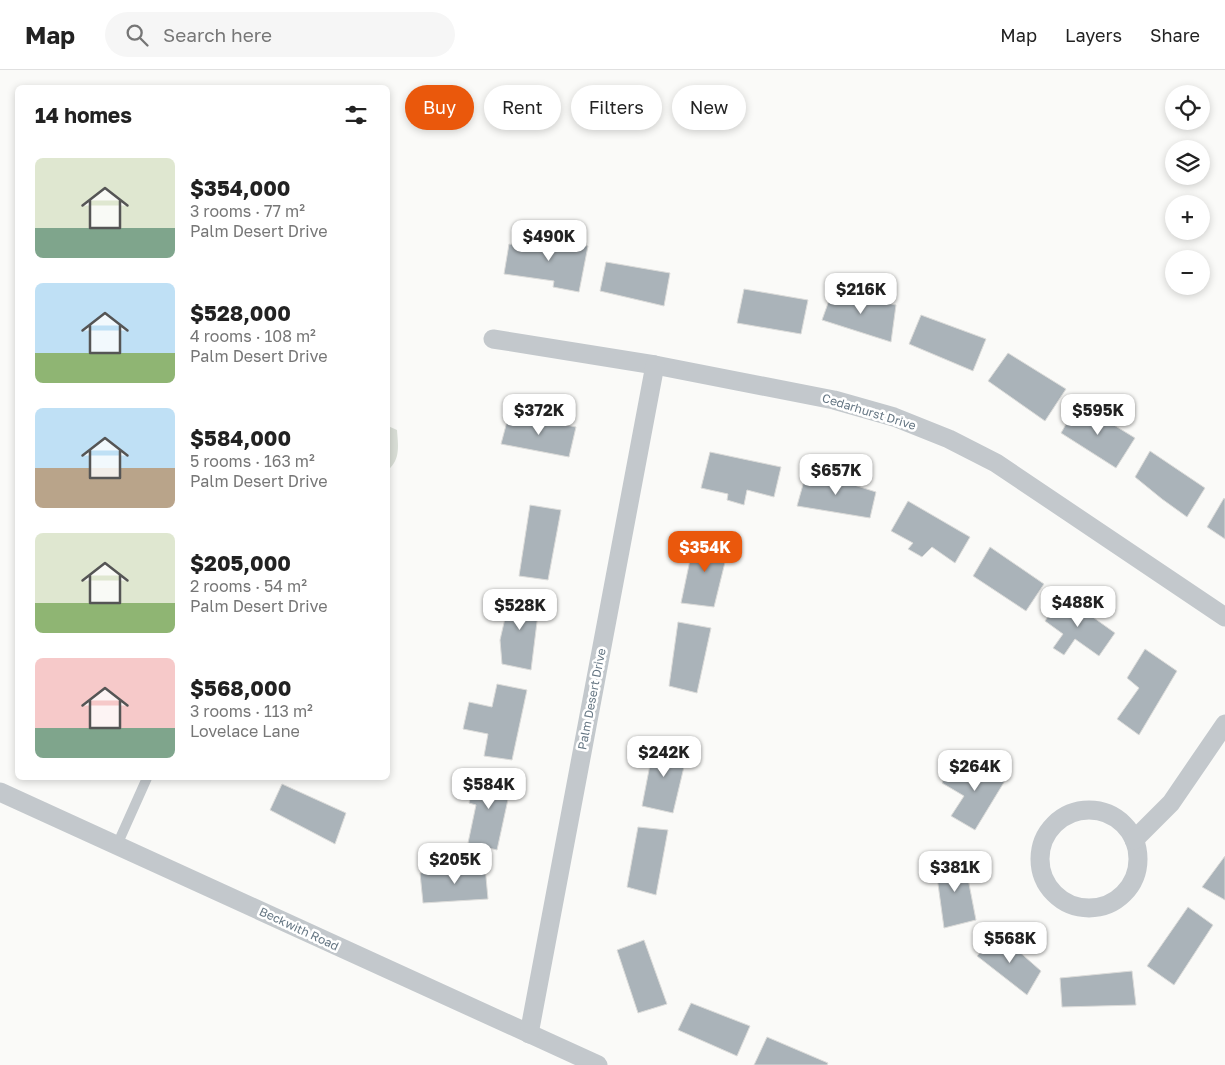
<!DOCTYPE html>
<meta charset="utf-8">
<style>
body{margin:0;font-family:"Golos Text",sans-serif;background:#f6f6f6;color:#222;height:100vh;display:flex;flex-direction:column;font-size:19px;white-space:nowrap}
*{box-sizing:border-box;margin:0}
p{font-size:16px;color:#767676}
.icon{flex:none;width:28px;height:28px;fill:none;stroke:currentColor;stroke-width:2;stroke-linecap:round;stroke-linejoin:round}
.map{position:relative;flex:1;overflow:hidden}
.side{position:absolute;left:15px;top:15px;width:375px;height:695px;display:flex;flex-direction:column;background:#fff;border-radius:8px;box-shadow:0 2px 8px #0003}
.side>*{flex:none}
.guide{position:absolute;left:405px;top:15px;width:475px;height:45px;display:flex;gap:10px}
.fabs{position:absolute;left:1165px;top:15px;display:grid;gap:10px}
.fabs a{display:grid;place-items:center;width:45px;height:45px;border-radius:50%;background:#fff;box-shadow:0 2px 8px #0003;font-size:25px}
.price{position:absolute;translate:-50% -42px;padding:0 11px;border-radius:10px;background:#fff;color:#222;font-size:16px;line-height:32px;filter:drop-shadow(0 1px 2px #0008)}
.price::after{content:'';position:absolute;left:50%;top:30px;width:15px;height:11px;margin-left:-8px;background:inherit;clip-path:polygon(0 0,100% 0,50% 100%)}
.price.selected{background:#ea580c;color:#fff}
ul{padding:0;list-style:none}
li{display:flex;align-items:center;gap:15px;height:125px;padding:0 20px}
li span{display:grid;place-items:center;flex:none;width:140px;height:100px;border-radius:8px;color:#555}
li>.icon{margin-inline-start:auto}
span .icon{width:60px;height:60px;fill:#fffc;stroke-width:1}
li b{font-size:21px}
h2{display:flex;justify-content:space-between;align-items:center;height:60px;padding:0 20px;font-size:21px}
.pill{padding:0 18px;border-radius:22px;background:#fff;box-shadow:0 2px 8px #0003;font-size:18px;line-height:45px}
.pill.selected{background:#ea580c;color:#fff}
header{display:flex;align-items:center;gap:30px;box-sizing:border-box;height:70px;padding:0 25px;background:#fff;border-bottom:1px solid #e0e0e0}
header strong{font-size:24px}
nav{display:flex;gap:28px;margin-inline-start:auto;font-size:18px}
.search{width:350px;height:45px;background:#f6f6f6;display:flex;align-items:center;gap:12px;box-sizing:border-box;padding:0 18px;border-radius:28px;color:#767676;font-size:19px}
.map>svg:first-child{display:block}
.green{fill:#dadfd7}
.building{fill:#aab3b9;stroke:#dcdcda}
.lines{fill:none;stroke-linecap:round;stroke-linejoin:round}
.service{stroke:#c3c8cc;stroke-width:10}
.minor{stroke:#c3c8cc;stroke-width:19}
.labels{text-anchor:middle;stroke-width:5;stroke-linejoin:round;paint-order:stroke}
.street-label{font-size:12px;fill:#657683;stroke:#fff}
</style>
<header>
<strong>Map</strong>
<div class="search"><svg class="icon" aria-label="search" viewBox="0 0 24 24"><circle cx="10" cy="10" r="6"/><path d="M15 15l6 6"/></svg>Search here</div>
<nav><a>Map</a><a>Layers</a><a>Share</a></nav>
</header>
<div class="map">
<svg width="1225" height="995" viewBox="0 0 1225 995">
<rect width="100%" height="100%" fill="#fafaf8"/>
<path class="green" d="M388,356L397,360C398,375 401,389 388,400Z"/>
<g class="building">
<path d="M533,167L588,176L579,222L553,217L554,211L504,204L509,174L529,178Z"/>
<path d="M606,192L670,203L664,236L600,221Z"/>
<path d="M744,219L808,230L801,264L737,253Z"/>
<path d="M832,222L896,235L891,272L822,250Z"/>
<path d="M921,245L986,269L973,301L909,274Z"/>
<path d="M1008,283L1066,319L1045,351L988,311Z"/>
<path d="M1078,333L1135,368L1116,398L1061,363Z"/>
<path d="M509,344L576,357L569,387L501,374Z"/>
<path d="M1150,381L1205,418L1187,447L1162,429L1135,407Z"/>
<path d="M710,382L781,397L774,427L747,420L744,435L727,430L728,424L701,418Z"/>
<path d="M807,400L876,422L870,448L797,436Z"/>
<path d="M1224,428L1225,429V469L1207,457Z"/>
<path d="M908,431L970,467L955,493L932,477L922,487L908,479L913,473L891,461Z"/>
<path d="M530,435L561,440L548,510L519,506Z"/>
<path d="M695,466L729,476L714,537L681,533Z"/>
<path d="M990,477L1044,514L1026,541L973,506Z"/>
<path d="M511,522L540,528L531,600L502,594L500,570Z"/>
<path d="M1062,525L1115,563L1099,586L1075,569L1064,585L1053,578L1063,564L1045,551Z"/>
<path d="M678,552L711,558L697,623L669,616Z"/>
<path d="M1145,579L1177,601L1139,665L1117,649L1139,618L1127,608Z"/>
<path d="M497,614L527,620L512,690L484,686L488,664L463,659L469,632L492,637Z"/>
<path d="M654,674L688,680L673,743L642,736Z"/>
<path d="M986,690L1009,704L975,760L951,746L964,726L942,713L951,696L971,709Z"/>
<path d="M476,704L512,711L497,780L468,773L476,735L469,733Z"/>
<path d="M282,714L346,743L335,774L270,740Z"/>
<path d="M638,757L668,760L656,825L627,817Z"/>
<path d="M1225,786V830L1202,817Z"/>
<path d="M964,788L976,850L944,858L935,792Z"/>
<path d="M485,796L488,829L423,833L420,803Z"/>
<path d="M1188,837L1213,855L1174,915L1147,896Z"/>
<path d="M998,863L1041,901L1027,925L977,886Z"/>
<path d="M644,870L667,934L638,943L617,880Z"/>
<path d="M1132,901L1136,935L1062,937L1060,908Z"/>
<path d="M691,933L750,956L737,986L678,960Z"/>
<path d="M767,967L828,993L827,995H754Z"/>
</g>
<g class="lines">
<path class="service" d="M117,775L147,708"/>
<g class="minor">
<path d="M493,269L655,295L834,330L894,347L949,369L996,393L1225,547"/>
<path d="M0,722L598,995"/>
<circle cx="1089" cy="789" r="49"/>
<path d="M1134,770L1171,733L1225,654"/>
<path d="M529,964L655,295"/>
</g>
</g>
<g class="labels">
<g class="street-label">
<text transform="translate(869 342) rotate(17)" y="4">Cedarhurst Drive</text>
<text transform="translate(592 629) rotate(-79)" y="4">Palm Desert Drive</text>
<text transform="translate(299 859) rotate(25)" y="4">Beckwith Road</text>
</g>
</g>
</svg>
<div class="fabs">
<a><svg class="icon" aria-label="locate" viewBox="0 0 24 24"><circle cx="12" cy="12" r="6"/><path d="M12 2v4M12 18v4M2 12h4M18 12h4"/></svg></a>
<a><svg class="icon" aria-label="layers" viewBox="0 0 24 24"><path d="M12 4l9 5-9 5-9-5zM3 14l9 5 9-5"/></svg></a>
<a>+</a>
<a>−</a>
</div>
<b class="price" style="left:549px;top:192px">$490K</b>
<b class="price" style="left:861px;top:245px">$216K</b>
<b class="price" style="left:539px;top:366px">$372K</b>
<b class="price" style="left:1098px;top:366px">$595K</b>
<b class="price" style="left:836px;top:426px">$657K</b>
<b class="price selected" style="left:705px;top:503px">$354K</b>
<b class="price" style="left:1078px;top:558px">$488K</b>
<b class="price" style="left:520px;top:561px">$528K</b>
<b class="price" style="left:664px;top:708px">$242K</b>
<b class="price" style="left:975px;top:722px">$264K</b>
<b class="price" style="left:489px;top:740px">$584K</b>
<b class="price" style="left:455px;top:815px">$205K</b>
<b class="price" style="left:955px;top:823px">$381K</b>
<b class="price" style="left:1010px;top:894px">$568K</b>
<div class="guide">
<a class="pill selected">Buy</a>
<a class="pill">Rent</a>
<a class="pill">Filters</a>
<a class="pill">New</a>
</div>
<section class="side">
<h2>14 homes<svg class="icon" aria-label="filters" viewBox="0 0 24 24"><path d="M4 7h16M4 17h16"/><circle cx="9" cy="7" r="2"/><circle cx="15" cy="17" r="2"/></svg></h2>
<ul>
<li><span style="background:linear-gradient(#dfe7d0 70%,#7fa58c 0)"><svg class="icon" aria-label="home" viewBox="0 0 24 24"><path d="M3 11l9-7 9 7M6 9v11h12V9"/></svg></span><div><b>$354,000</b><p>3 rooms · 77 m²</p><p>Palm Desert Drive</p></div></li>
<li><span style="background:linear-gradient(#bfe0f5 70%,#8fb573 0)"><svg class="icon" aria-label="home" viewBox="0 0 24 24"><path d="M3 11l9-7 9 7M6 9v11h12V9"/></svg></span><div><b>$528,000</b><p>4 rooms · 108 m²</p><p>Palm Desert Drive</p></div></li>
<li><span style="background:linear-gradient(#bfe0f5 60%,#b9a48a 0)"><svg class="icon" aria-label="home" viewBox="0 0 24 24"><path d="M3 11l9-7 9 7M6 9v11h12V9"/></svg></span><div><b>$584,000</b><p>5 rooms · 163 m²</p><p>Palm Desert Drive</p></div></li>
<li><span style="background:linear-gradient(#dfe7d0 70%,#8fb573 0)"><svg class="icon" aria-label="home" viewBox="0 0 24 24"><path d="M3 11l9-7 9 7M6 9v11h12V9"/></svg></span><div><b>$205,000</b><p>2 rooms · 54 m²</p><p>Palm Desert Drive</p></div></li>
<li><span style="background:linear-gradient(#f6c9c9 70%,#7fa58c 0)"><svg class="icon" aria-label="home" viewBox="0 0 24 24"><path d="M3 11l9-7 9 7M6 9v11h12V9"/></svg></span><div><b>$568,000</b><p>3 rooms · 113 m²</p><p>Lovelace Lane</p></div></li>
</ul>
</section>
</div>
